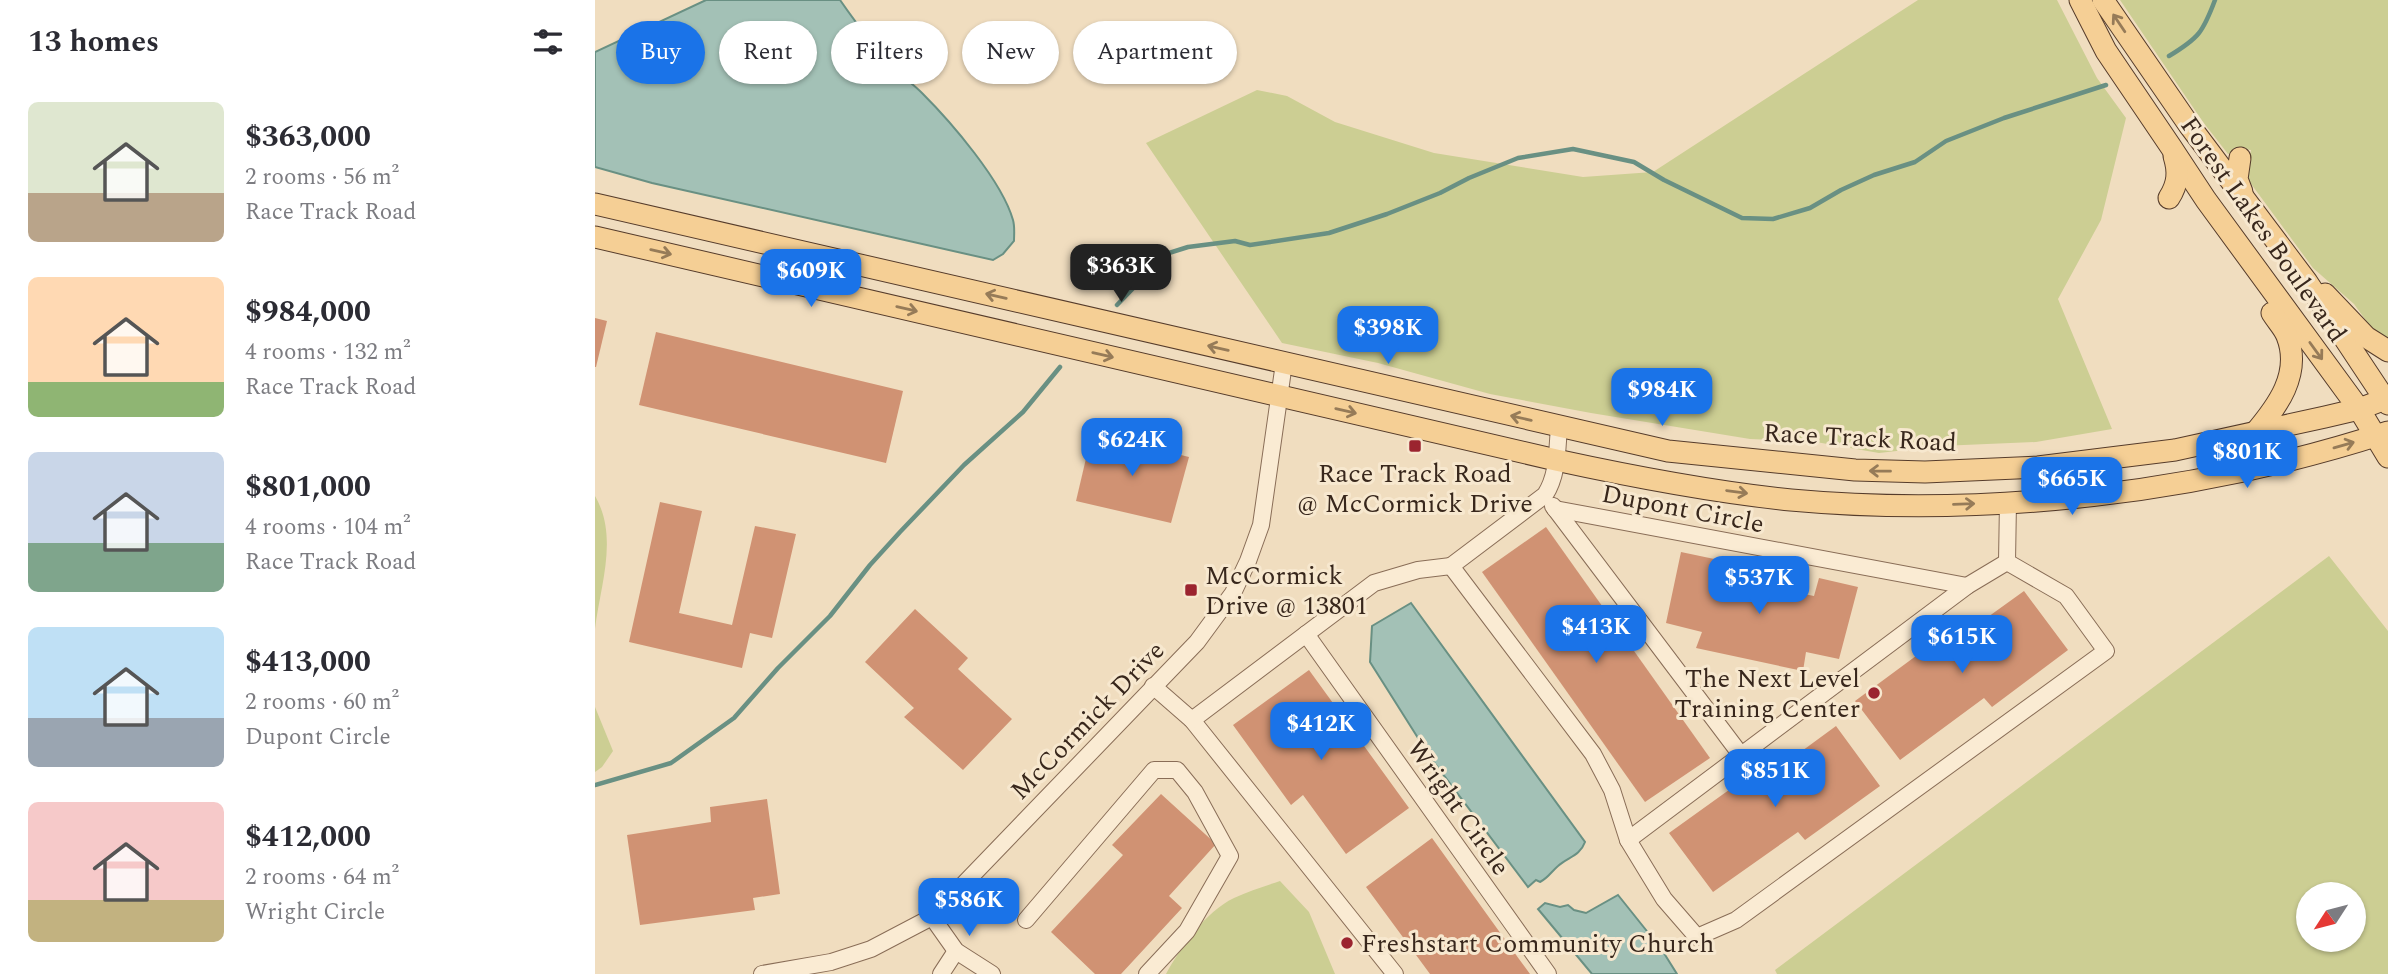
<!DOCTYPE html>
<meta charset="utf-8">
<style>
body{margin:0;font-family:Spectral,serif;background:#f7f7f7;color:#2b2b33;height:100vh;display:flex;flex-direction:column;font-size:26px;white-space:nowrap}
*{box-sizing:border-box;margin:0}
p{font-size:23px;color:#7c7c81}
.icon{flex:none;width:38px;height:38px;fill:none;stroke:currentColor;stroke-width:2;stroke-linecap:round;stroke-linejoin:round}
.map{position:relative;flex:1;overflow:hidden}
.panel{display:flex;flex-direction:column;background:#fff;width:595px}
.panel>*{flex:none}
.hud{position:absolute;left:21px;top:21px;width:665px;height:63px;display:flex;gap:14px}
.needle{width:46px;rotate:234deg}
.tools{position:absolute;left:1701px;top:882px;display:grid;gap:14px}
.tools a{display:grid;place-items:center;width:70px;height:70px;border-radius:50%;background:#fff;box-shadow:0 2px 5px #0004;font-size:35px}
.price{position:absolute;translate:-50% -60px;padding:0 16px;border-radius:14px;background:#1a73e8;color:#fff;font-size:23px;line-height:46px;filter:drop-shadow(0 2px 4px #0008)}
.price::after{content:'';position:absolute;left:50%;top:42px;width:21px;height:16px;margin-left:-10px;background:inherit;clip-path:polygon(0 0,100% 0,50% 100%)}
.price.active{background:#222;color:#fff}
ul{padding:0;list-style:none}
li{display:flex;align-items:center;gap:21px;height:175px;padding:0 28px}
li span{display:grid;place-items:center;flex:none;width:196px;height:140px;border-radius:10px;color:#555}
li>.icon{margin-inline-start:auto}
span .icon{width:84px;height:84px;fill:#fffc;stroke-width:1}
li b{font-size:30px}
h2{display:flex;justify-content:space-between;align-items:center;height:84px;padding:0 28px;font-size:30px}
.pill{padding:0 24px;border-radius:32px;background:#fff;box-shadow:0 2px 5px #0004;font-size:24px;line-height:63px}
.pill.active{background:#1a73e8;color:#fff}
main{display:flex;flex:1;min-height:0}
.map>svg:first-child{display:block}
.green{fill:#ccce93;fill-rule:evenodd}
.water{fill:#a3c1b6;stroke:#699083;stroke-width:2}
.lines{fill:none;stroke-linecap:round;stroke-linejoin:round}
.stream{stroke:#699083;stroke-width:4.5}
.building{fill:#d09273}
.minor-casing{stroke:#896d57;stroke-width:18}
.major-casing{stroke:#563c2b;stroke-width:23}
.minor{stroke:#faebd3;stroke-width:16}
.major{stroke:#f5cf95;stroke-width:21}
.oneway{stroke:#967b58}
.poi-dot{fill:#9b242f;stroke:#f7e8cf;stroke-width:2.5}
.labels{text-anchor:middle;stroke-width:6;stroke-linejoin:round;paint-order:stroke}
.street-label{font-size:26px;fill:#38271c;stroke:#f7e8cf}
.poi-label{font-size:26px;fill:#38271c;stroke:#f7e8cf;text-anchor:start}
</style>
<main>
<section class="panel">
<h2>13 homes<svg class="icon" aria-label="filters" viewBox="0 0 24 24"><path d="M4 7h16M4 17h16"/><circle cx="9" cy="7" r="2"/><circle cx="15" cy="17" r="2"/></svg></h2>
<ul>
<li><span style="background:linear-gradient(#dfe7d0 65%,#b9a48a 0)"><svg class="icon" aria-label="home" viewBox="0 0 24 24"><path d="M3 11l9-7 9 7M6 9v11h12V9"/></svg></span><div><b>$363,000</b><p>2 rooms · 56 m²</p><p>Race Track Road</p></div></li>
<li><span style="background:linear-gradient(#ffd9b3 75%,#8fb573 0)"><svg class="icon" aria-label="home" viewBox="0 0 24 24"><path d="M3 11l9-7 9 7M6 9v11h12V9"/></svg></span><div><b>$984,000</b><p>4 rooms · 132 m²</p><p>Race Track Road</p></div></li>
<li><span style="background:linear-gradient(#c9d6e8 65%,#7fa58c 0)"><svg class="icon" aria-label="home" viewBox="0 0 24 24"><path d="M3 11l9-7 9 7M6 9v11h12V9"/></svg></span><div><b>$801,000</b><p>4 rooms · 104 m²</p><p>Race Track Road</p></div></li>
<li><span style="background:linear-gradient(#bfe0f5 65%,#9aa5b1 0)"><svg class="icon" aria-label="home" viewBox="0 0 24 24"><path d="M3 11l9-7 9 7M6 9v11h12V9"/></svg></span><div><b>$413,000</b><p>2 rooms · 60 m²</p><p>Dupont Circle</p></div></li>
<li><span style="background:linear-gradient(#f6c9c9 70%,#c2b280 0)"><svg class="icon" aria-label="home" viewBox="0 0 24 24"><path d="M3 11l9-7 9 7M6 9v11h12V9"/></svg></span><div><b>$412,000</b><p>2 rooms · 64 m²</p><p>Wright Circle</p></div></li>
</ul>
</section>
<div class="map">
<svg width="1793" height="974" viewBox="0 0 1793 974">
<rect width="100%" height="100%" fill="#f0ddbf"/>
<g class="green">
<path d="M1323,0H1462L1502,78L1531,118L1506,220L1463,299L1517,429L1441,442L1345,446L1284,453L1221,442L1155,439L996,413L895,394L783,363L687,343L551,143L662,90L692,96L740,122L839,153L988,177L1058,172Z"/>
<path d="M1525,0H1793V341L1780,333L1759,304L1718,268L1651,177L1656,150L1639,148L1637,153L1633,154L1608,122Z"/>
<path d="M0,496C24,537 5,586 0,629Z"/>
<path d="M1734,556L1793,631V974H1182L1180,970ZM1713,894H1759V940H1713Z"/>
<path d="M0,707L18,751L7,767L0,772Z"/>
<path d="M685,881L714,912L740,974H571C586,947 610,912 639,898C654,891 670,886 685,881Z"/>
</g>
<g class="water">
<path d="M111,0H245C261,23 279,47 299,68C308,77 318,84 327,93C356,122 407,181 418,220C420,227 419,234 419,241L408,254L398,260L57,183L0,167V52Z"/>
<path d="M816,603L990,842C985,856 973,857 963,866C956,872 953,878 945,882L941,880L933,887L835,757L775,662L777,626Z"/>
<path d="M1023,895L1067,950L1082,974H997L943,909L950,903L965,907L973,905L979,910L991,913Z"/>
</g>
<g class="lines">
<g class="stream">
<path d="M1574,56C1604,38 1608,32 1620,0"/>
<path d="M522,305L571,254L593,247L640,241L655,245L734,233L792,214L845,193L874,178L923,158L978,149L1039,162L1069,180L1147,218L1178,219L1215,208L1246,190L1279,175L1320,162L1351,141L1409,118L1511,85"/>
<path d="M0,785L76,763L139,718L183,668L235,616L275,565L305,532L369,465L428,412L465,367"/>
</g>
</g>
<g class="building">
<path d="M0,318L12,321L1,367H0Z"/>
<path d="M61,332L308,391L291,463L44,405Z"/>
<path d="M497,433L594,457L576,523L481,501Z"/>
<path d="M65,502L107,511L84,613L137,625L160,526L201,534L177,638L155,633L147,668L34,642Z"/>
<path d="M951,527L1115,758L1050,802L887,572Z"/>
<path d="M1086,552L1124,560L1119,576L1219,596L1224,578L1263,587L1244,659L1211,652L1208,671L1101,648L1107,632L1071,623Z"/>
<path d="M1429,591L1473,650L1397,707L1389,698L1305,760L1260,701L1348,636L1354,645Z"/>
<path d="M320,609L373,658L363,669L417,719L368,770L309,717L319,708L270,662Z"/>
<path d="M714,670L814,808L751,854L708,795L696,805L638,725Z"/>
<path d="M1241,726L1285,786L1210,840L1203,832L1118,892L1074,833L1159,772L1166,781Z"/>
<path d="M566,794L621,844L574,896L587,908L526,974H500L456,932L528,855L517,845Z"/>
<path d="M172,799L185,894L158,898L160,910L45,925L32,835L116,822L115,807Z"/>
<path d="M837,838L924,959L935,974H835L771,887Z"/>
</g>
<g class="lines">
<defs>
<g id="minor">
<path d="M964,427C962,450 963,475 950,495L856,566L998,754L1017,790L1033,840L1069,899L1102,937L1141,920L1511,651L1471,596L1412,562L1413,502"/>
<path d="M958,506L1146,755"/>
<path d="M960,509L1372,586"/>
<path d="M711,634L953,974"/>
<path d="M558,686L597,720L800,974"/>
<path d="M597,720L779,583L823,570L856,566"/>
<path d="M1033,840L1372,586L1412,562"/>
<path d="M337,917L361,951L397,974"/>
<path d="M431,920L559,770H582L600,792L635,856L592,931L552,974"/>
<path d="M167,974L236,962L276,949L337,917L602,642L638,593L653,561L666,525L689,363"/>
<path d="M346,974L361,951"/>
</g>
<g id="major">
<path d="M1485,0L1511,51L1576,147L1611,200L1764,409L1793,457"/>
<path d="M1508,0L1594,125L1712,282L1793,404"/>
<path d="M1645,158L1642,179L1647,192"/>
<path d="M1574,198C1583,184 1584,172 1579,156"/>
<path d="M0,204L1073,451L1260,470L1330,472L1443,467L1580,450L1730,417L1764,409L1793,398"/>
<path d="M0,237L961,460C1039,477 1117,492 1196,500C1392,518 1606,493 1793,432"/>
<path d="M1730,294L1771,337L1793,351"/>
<path d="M1659,434C1682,407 1707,374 1692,336C1689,328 1682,321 1677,313"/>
</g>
</defs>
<use href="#minor" class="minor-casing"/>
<use href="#major" class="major-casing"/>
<use href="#minor" class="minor"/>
<use href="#major" class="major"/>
</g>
<defs><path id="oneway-shaft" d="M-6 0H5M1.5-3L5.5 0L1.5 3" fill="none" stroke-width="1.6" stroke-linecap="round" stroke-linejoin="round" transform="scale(1.75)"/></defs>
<g class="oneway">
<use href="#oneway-shaft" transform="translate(1524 23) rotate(-124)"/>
<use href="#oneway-shaft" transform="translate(66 252) rotate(13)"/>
<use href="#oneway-shaft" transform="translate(401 296) rotate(-167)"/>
<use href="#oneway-shaft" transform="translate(312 309) rotate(13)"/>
<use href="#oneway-shaft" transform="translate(623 348) rotate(-167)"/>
<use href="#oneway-shaft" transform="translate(1721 351) rotate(54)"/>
<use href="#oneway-shaft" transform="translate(508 355) rotate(13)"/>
<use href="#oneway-shaft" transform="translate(751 411) rotate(13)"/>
<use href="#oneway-shaft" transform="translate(926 418) rotate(-167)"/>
<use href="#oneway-shaft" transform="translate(1749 445) rotate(-16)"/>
<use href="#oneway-shaft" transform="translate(1285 471) rotate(-179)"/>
<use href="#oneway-shaft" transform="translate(1142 492) rotate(8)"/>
<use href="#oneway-shaft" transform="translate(1369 504) rotate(-2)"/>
</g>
<g class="poi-dot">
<rect x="813" y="439" width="14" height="14" rx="3.5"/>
<rect x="589" y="583" width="14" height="14" rx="3.5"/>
<circle cx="1279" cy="693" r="7"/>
<circle cx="752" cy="943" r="7"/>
</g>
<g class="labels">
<g class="street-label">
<text transform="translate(1669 229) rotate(55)" y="9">Forest Lakes Boulevard</text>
<text transform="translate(1265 437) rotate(3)" y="9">Race Track Road</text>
<text transform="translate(1088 508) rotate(11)" y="9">Dupont Circle</text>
<text transform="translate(492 720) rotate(-46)" y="9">McCormick Drive</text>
<text transform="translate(864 807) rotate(55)" y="9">Wright Circle</text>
</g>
<g class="poi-label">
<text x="820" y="482" text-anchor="middle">Race Track Road<tspan x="820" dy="30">@ McCormick Drive</tspan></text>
<text x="610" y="584">McCormick<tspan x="610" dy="30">Drive @ 13801</tspan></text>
<text x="1265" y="687" text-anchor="end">The Next Level<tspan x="1265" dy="30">Training Center</tspan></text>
<text x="766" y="952">Freshstart Community Church</text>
</g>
</g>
</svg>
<div class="tools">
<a><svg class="needle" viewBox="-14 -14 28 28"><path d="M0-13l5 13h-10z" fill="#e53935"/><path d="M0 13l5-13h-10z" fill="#7c7c81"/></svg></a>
</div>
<b class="price active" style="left:526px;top:304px">$363K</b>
<b class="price" style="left:216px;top:309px">$609K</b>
<b class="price" style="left:793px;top:366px">$398K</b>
<b class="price" style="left:1067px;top:428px">$984K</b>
<b class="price" style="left:537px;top:478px">$624K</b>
<b class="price" style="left:1652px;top:490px">$801K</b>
<b class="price" style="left:1477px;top:517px">$665K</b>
<b class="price" style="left:1164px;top:616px">$537K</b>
<b class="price" style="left:1001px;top:665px">$413K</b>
<b class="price" style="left:1367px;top:675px">$615K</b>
<b class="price" style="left:726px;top:762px">$412K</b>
<b class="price" style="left:1180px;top:809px">$851K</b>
<b class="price" style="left:374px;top:938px">$586K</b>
<div class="hud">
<a class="pill active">Buy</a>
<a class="pill">Rent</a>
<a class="pill">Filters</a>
<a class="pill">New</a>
<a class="pill">Apartment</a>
</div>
</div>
</main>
